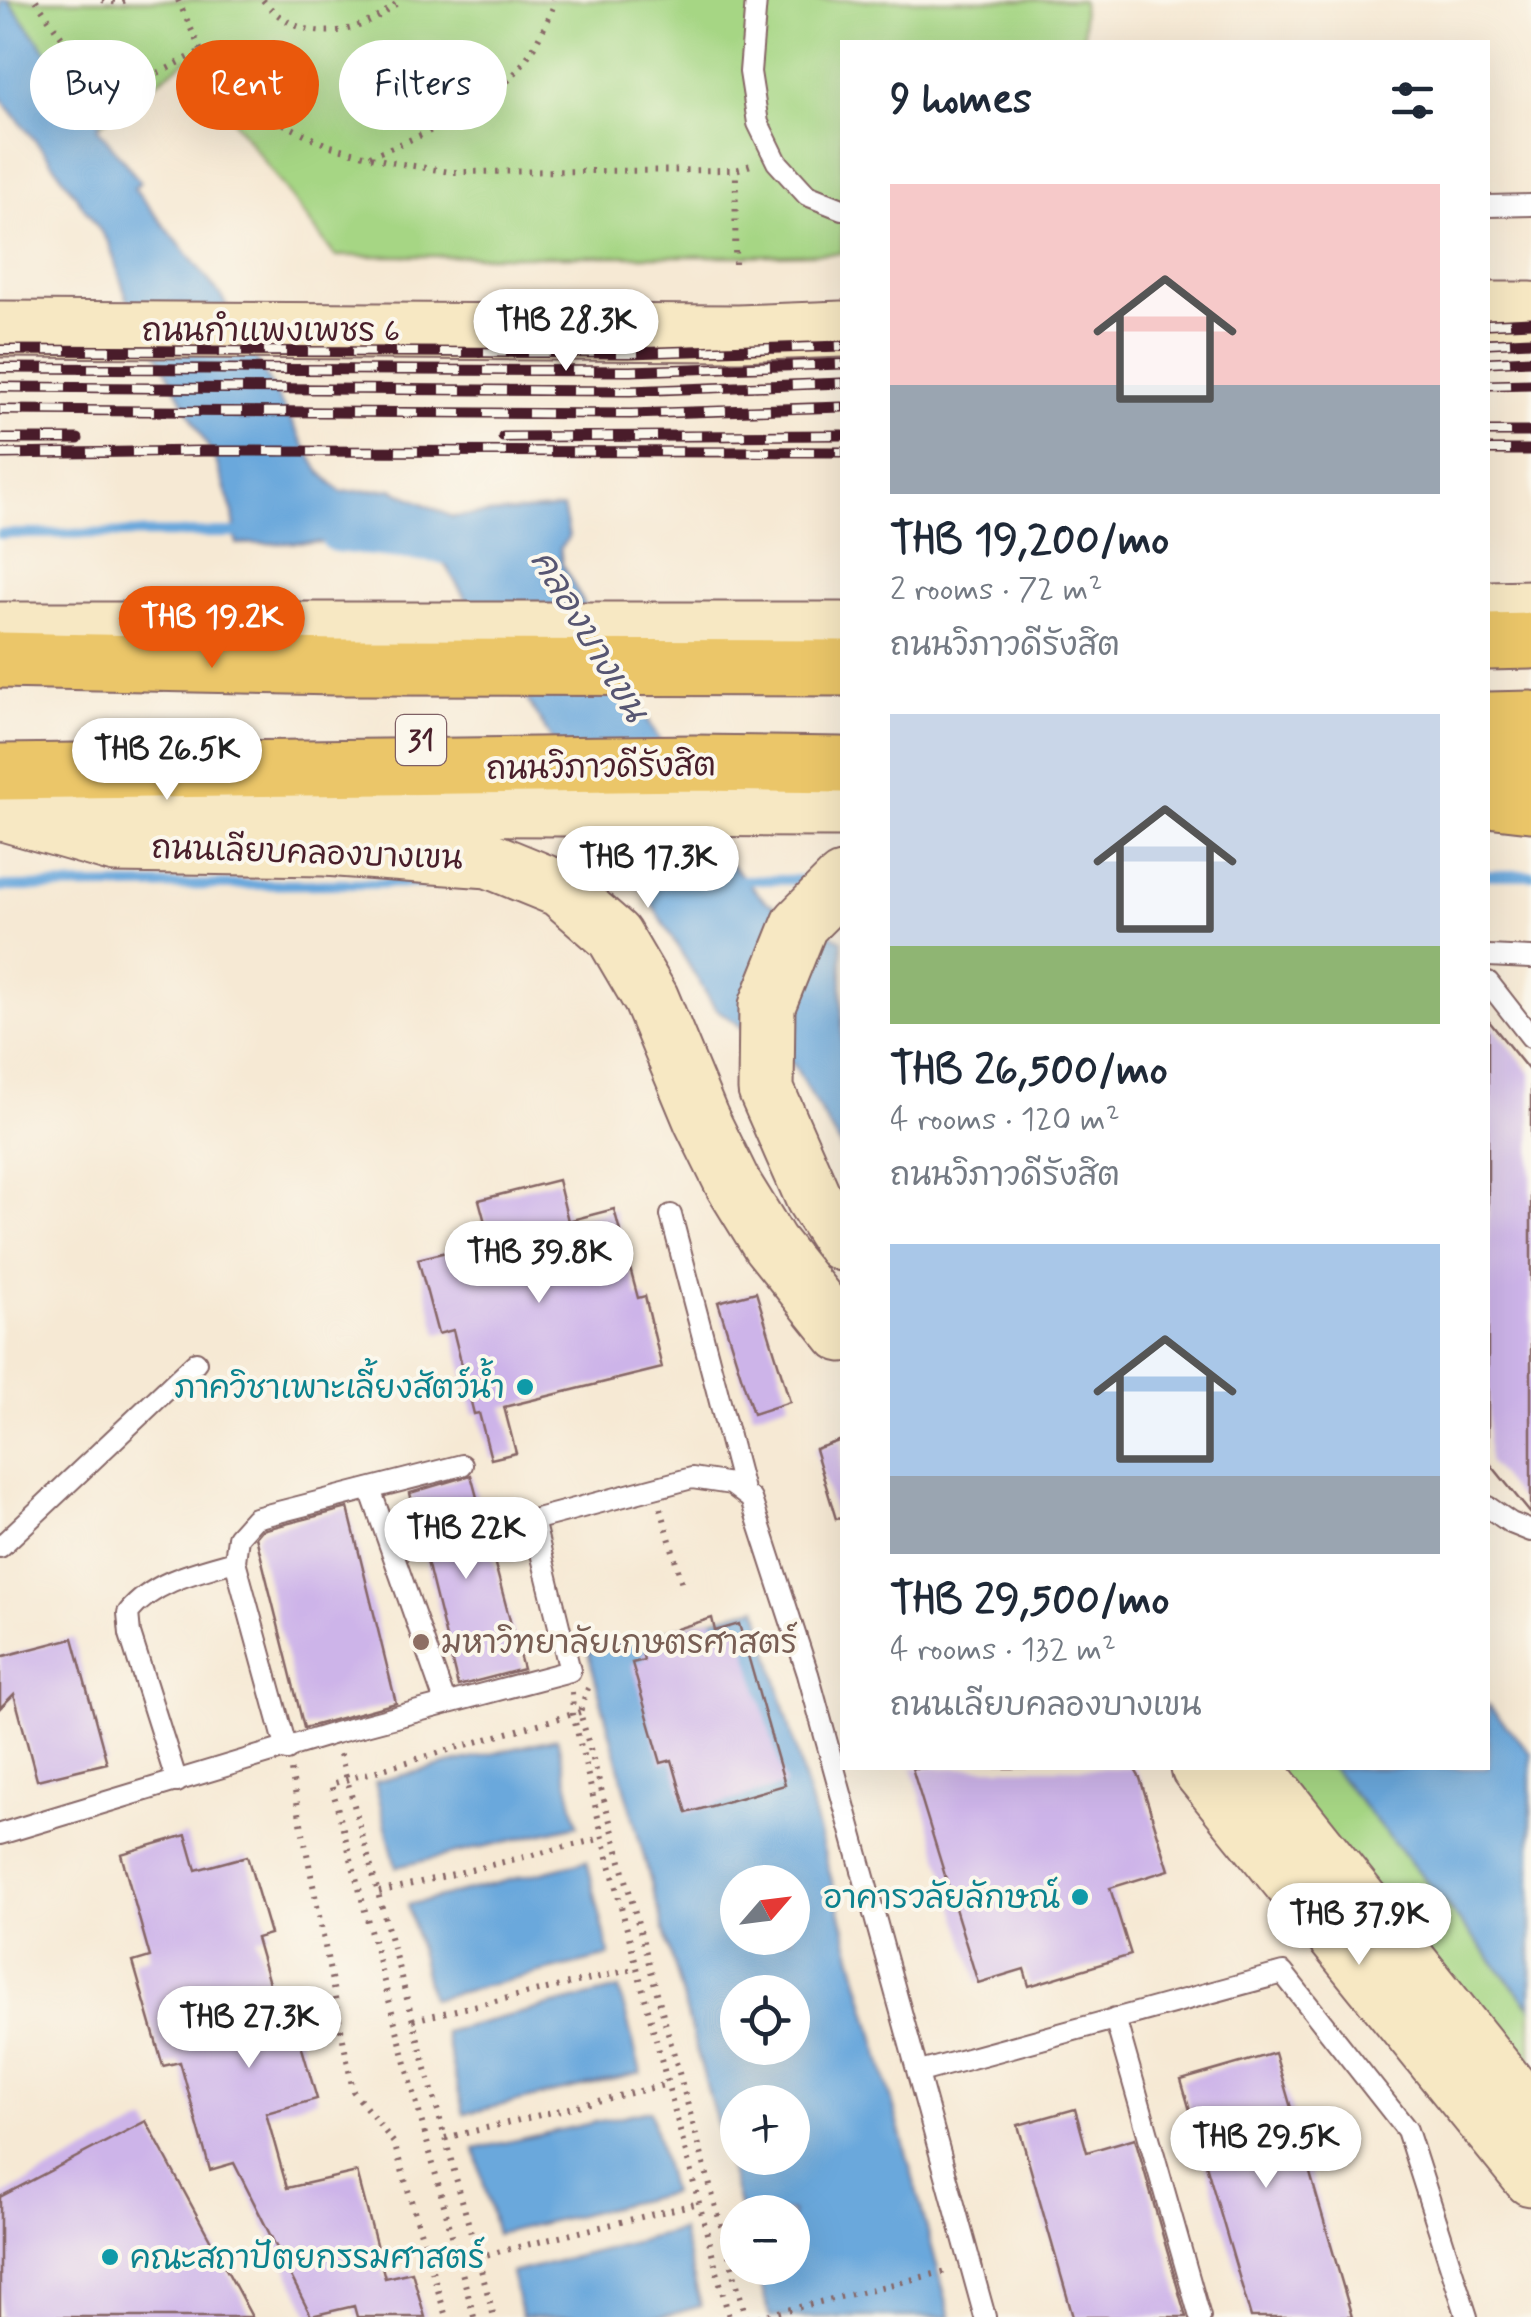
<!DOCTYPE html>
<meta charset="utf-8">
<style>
body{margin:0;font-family:Mynerve,"Playpen Sans Thai",sans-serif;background:#f2f2f3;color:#1f2937;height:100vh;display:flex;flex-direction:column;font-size:38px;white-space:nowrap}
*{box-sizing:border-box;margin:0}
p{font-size:32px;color:#747a83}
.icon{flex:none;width:55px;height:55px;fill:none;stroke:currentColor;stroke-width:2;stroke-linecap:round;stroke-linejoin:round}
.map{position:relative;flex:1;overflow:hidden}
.details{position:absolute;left:840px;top:40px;width:650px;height:1730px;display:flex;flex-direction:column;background:#fff;border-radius:0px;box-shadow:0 10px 40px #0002}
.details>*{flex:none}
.hud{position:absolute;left:30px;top:40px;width:660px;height:90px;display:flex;gap:20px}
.needle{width:65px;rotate:62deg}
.fabs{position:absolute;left:720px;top:1865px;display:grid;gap:20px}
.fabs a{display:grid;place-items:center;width:90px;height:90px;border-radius:50%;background:#fff;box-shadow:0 10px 40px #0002;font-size:50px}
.price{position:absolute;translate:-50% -85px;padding:0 22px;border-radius:35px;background:#fff;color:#222;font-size:32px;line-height:65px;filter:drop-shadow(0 2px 5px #0008)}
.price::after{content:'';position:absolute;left:50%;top:60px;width:30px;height:22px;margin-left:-15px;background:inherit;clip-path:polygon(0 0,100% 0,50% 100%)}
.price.selected{background:#ea580c;color:#fff}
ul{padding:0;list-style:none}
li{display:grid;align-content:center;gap:20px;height:530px;padding:0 50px}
li span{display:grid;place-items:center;height:310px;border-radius:0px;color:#555}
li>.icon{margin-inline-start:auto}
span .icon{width:180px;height:180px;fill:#fffc;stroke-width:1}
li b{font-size:42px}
h2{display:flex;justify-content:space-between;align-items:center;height:120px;padding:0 50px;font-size:42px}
.chip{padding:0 35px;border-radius:45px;background:#fff;box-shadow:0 10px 40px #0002;font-size:35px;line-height:90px}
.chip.selected{background:#ea580c;color:#fff}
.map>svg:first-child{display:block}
.green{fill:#a6d684;stroke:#787a58;stroke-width:2.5}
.water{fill:#6aa8dc;stroke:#5a6484;stroke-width:2.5;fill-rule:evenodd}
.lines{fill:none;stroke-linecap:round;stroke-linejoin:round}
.stream{stroke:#6aa8dc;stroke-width:10}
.canal{stroke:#6aa8dc;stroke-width:32}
.building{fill:#cdb4e9}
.lane-casing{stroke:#866666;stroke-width:24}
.secondary-casing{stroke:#866666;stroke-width:59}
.highway-casing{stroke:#866666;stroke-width:59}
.path{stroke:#866666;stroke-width:6;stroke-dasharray:2.5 8;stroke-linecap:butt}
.lane{stroke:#fff;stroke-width:20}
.secondary{stroke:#f7e8c3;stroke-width:55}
.highway{stroke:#ebc669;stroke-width:55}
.rail-casing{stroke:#4a1f2b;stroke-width:11}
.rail{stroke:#fbf7ec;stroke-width:8;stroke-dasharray:22;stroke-linecap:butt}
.culture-dot{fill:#0f9aa8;stroke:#fbf7ec;stroke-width:4}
.education-dot{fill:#8d6e63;stroke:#fbf7ec;stroke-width:4}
.labels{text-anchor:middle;stroke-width:8;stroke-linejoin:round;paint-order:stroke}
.shield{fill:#fbf7ec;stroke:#7f6065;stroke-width:2.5}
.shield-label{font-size:30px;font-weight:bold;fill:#4a1f2b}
.street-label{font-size:32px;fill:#4a1f2b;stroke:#fbf7ec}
.culture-label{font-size:32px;fill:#0d838f;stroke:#fbf7ec;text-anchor:end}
.education-label{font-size:32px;fill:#785e54;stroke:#fbf7ec;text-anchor:start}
.water-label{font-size:35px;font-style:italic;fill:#575672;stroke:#fbf7ec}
</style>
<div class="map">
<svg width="1531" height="2317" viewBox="0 0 1531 2317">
<rect width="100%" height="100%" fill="#fbf7ec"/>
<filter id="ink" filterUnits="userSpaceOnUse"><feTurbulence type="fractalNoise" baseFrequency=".01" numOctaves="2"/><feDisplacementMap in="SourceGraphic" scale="20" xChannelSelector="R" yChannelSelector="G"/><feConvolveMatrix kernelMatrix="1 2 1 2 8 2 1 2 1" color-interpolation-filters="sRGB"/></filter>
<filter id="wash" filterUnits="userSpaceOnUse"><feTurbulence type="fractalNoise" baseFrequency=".0048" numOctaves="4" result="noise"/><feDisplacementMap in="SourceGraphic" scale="40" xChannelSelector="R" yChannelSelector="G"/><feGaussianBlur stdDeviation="2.25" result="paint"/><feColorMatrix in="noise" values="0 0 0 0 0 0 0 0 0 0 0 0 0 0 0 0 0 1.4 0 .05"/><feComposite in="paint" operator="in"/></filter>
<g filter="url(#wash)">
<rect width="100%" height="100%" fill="#f6e9d4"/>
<g class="green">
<path d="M8,0H1082L1084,42H842V253L735,256H335L188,59L101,124Z"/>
<path d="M1265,1768H1332L1531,2007V2093Z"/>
</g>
<g class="water">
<path d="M0,0H8L101,124L97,127L140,182L134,188L221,296L319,471L341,492L392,489L452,517L563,508L569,537L560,548L562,564L724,857L765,901L842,940V1149L794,1065L715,1008L430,540L237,544L233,513L217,464L126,296L109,243L50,159L0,97Z"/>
<path d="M757,1607L951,2317H770L756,2268H792V2212H741L588,1652ZM738,1882H792V1938H738ZM738,1992H792V2048H738ZM738,2102H792V2158H738Z"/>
<path d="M1488,1705L1531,1753V2007L1332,1768H1488Z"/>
<path d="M557,1738L578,1825L396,1867L375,1782Z"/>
<path d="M587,1861L610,1956L431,1999L408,1905Z"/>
<path d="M619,1989L641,2073L464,2114L444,2032Z"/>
<path d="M650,2110L671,2193L496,2234L475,2149Z"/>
<path d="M681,2230L701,2306L661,2317H522L511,2273Z"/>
</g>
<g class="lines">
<g class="stream">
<path d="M0,534L250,533"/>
<path d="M1488,875H1531"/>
<path d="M736,880H819"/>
<path d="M581,881H649"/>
<path d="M0,887L439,883"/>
</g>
<path class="canal" d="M336,536L476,551"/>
</g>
<g id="blocks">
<g class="building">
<path d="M1488,1020L1531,1073V1514L1488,1461Z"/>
<path d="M558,1180L568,1221L614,1209L638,1298L645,1296L662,1368L504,1407L516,1453L491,1459L479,1413L474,1414L453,1330L438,1334L418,1259L490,1241L479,1200Z"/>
<path d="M756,1292L790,1402L753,1414L718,1302Z"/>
<path d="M842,1440V1518L836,1519L815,1449Z"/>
<path d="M471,1475L523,1669L458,1686L410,1493Z"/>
<path d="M348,1508L396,1703L304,1728L256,1537L262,1530Z"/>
<path d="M712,1618L715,1631L739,1624L785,1785L687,1813L672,1760L661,1763L632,1663L644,1660L642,1652L679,1641L676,1629Z"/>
<path d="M73,1638L107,1763L37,1780L14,1694L0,1708V1657Z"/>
<path d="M912,1768H1134L1140,1778L1169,1870L1110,1888L1131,1955L1029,1986L1024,1969L978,1983Z"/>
<path d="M186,1835L196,1870L247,1856L270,1934L256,1938L281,2025L294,2021L317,2099L266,2113L287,2188L357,2172L385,2278L412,2272L425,2317H357L354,2306L311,2316L234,2163L210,2170L180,2062L163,2066L133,1962L150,1957L121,1854Z"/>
<path d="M1275,2053L1352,2317H1251L1181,2080Z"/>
<path d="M1075,2109L1087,2152L1135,2138L1186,2317H1073L1018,2125Z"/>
<path d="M146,2121L252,2317H0V2197Z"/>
</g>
</g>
</g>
<g filter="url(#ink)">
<use href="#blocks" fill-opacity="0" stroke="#866666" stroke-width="2.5"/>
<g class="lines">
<defs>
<g id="lane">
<path d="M756,0L750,72L758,123L777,162L807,195L842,209"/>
<path d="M1488,206L1531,205"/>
<path d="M1488,956L1531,958"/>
<path d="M1488,982L1531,1037"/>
<path d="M671,1215L743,1490"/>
<path d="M370,1489L445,1702"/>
<path d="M1488,1507L1511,1523L1531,1531"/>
<path d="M0,1547L196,1362"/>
<path d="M287,1750L235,1561L238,1537L255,1518L462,1465"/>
<path d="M177,1782L130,1634L128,1613C154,1581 196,1572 235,1561"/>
<path d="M0,1834L335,1733L570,1671L533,1520L692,1478L731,1484L751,1499L808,1674L985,2317"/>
<path d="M1115,2018L1200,2317"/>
<path d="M920,2072L1283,1973L1407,2130L1467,2317"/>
</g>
<g id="secondary">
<path d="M1488,310H1531"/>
<path d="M0,329L739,333L842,329"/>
<path d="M1488,609L1531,608"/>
<path d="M0,630H842"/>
<path d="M46,806L842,809"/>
<path d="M0,812L115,845L325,848L489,860L560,889L614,936L651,999L701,1119L733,1184L770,1244L842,1334"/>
<path d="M842,882L800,924L767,1006L766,1090L813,1197L842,1243"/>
<path d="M1199,1768L1531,2178"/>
<path d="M1254,1768L1531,2115"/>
</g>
<g id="highway">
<path d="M1488,642L1531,641"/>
<path d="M0,660L335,667L842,668"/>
<path d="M1488,720L1531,719"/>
<path d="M1488,761H1531"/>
<path d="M0,772L694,763L842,765"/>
<path d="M1488,799L1531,804"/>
</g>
</defs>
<use href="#lane" class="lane-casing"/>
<use href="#secondary" class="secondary-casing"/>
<use href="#highway" class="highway-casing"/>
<g class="path">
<path d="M36,0C58,32 90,86 136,79C158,76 181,61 201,51"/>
<path d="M102,0L118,3L127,0"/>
<path d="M178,0L201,51L227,86L261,113L327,145L390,162L450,172L736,170L754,164"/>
<path d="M263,0C301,47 361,37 400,0"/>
<path d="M370,156C434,130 501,107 536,43C543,29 552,16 554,0"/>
<path d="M735,264L736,170"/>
<path d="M661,1508L682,1584"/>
<path d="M588,1688L580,1712L746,2317"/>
<path d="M572,1692L573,1714L603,1838L729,2317"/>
<path d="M340,1754L494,2317"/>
<path d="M291,1771L353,2091L394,2143L446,2317"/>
<path d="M379,1892L603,1838"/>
<path d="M413,2020L638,1968"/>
<path d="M445,2138L668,2084"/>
<path d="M477,2257L699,2203"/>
<path d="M474,2317L331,1784L580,1712"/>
<path d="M758,2317L951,2270"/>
</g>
<use href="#lane" class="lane"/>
<use href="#secondary" class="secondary"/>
<use href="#highway" class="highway"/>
<defs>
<g id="rail">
<path d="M1488,324L1531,322"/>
<path d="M1488,343L1531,341"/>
<path d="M0,350L629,353L842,346"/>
<path d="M1488,362L1531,360"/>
<path d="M0,368L630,371L842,364"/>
<path d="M1488,385L1531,384"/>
<path d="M0,387L630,391L842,383"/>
<path d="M0,410L631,414L842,407"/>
<path d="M1488,432H1531"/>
<path d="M503,437L842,435"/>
<path d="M0,439H78"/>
<path d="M1488,450H1531"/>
<path d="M0,454L202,451L842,452"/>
</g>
</defs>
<use href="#rail" class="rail-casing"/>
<use href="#rail" class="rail"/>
</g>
</g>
<g class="culture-dot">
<circle cx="525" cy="1387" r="10"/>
<circle cx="1080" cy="1897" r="10"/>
<circle cx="110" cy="2257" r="10"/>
</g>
<circle class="education-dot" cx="421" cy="1642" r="10"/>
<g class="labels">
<rect class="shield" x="396" y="715" width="50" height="50" rx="8"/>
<g class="shield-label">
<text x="421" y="750">31</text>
</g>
<g class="street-label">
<text x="271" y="341">ถนนกำแพงเพชร 6</text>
<text transform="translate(601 766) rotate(-1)" y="11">ถนนวิภาวดีรังสิต</text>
<text transform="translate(307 852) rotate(2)" y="11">ถนนเลียบคลองบางเขน</text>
</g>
<g class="culture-label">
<text x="505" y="1398">ภาควิชาเพาะเลี้ยงสัตว์น้ำ</text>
<text x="1060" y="1908">อาคารวลัยลักษณ์</text>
<text x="130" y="2268" text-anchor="start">คณะสถาปัตยกรรมศาสตร์</text>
</g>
<g class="education-label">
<text x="441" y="1653">มหาวิทยาลัยเกษตรศาสตร์</text>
</g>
<g class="water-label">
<text transform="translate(590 635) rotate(59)" y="12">คลองบางเขน</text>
</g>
</g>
</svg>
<div class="fabs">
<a><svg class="needle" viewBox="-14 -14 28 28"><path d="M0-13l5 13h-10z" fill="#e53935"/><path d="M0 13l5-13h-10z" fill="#747a83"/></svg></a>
<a><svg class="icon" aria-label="locate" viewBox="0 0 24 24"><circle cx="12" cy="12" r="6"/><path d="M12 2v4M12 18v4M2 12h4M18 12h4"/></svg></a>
<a>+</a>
<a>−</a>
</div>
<b class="price" style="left:566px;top:374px">THB 28.3K</b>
<b class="price selected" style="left:212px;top:671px">THB 19.2K</b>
<b class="price" style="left:167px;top:803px">THB 26.5K</b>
<b class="price" style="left:648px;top:911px">THB 17.3K</b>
<b class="price" style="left:539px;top:1306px">THB 39.8K</b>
<b class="price" style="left:466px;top:1582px">THB 22K</b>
<b class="price" style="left:1359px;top:1968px">THB 37.9K</b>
<b class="price" style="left:249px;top:2071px">THB 27.3K</b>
<b class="price" style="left:1266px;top:2191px">THB 29.5K</b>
<div class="hud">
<a class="chip">Buy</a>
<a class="chip selected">Rent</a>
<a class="chip">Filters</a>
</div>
<section class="details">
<h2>9 homes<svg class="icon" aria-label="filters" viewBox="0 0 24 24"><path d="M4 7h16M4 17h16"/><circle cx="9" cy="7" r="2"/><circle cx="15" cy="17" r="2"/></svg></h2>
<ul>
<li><span style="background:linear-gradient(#f6c9c9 65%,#9aa5b1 0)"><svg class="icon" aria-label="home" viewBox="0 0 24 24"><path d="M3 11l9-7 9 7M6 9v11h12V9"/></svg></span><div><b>THB 19,200/mo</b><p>2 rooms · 72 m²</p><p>ถนนวิภาวดีรังสิต</p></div></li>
<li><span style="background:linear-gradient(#c9d6e8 75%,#8fb573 0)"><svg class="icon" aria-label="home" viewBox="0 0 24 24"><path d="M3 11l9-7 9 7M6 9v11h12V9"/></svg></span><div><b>THB 26,500/mo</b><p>4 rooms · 120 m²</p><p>ถนนวิภาวดีรังสิต</p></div></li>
<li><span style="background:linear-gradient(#a9c7e8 75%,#9aa5b1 0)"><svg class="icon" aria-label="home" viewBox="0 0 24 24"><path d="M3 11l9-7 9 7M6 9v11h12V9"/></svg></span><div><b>THB 29,500/mo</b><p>4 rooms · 132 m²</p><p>ถนนเลียบคลองบางเขน</p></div></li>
</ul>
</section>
</div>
